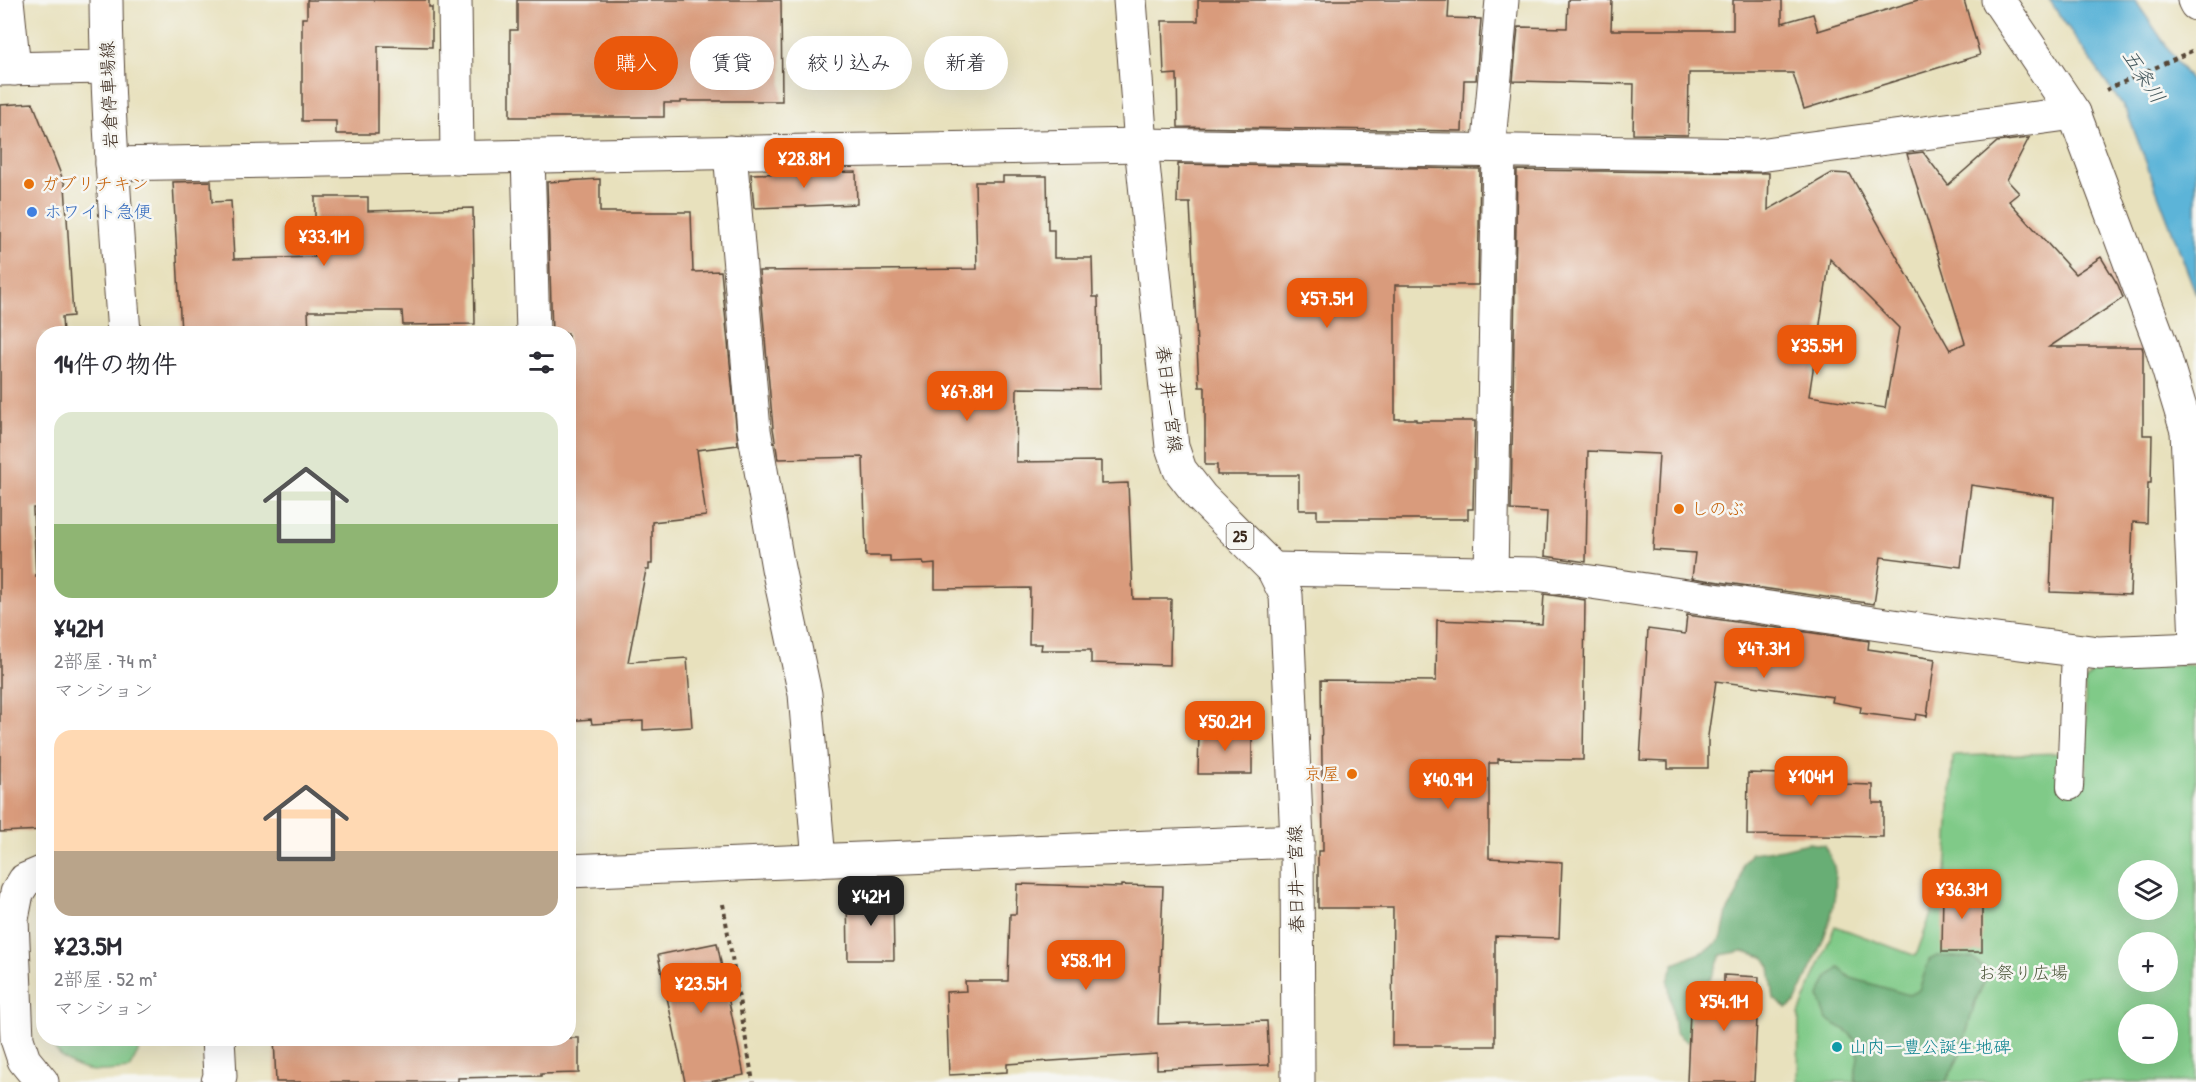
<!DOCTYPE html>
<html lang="ja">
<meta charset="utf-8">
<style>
body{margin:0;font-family:"Patrick Hand","Klee One",sans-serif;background:#f7f7f7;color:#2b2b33;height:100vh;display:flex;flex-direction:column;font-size:22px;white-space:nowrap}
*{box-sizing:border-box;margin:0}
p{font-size:20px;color:#7c7c81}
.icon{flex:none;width:33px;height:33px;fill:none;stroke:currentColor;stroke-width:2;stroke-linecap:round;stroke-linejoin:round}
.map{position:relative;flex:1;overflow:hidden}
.details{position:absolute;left:36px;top:326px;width:540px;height:720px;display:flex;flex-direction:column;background:#fff;border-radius:24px;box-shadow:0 6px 24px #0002}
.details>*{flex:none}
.top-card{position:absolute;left:594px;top:36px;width:570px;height:54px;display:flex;gap:12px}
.buttons{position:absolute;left:2118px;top:860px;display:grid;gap:12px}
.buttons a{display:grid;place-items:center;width:60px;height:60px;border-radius:50%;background:#fff;box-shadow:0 6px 24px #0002;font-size:30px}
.price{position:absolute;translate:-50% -51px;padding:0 14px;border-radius:12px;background:#ea580c;color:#fff;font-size:20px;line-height:39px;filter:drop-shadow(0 2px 3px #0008)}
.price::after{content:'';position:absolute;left:50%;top:36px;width:18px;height:14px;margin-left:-9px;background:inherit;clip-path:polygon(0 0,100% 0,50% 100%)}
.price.selected{background:#222;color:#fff}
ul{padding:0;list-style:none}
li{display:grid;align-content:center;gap:12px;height:318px;padding:0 18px}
li span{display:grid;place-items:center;height:186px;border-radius:18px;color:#555}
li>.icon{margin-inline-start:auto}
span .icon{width:108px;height:108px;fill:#fffc;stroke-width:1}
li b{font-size:26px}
h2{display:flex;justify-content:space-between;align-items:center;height:72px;padding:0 18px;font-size:26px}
.tag{padding:0 21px;border-radius:27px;background:#fff;box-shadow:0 6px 24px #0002;font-size:21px;line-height:54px}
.tag.selected{background:#ea580c;color:#fff}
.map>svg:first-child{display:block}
.green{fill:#80ca88;stroke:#5e7a53;stroke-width:1.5;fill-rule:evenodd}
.forest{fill:#68ae74;stroke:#526c49;stroke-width:1.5}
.water{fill:#5bb4d8;stroke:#4b6f7b;stroke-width:1.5}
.building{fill:#d99b7b;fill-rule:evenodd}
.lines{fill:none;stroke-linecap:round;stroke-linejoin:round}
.lane-casing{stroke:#554536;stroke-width:28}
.street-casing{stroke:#554536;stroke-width:35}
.secondary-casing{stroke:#554536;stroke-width:35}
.primary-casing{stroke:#554536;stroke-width:35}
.path{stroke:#554536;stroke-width:4;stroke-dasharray:4.5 4.5;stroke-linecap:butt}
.lane{stroke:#fff;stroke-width:26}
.street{stroke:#fff;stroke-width:33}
.secondary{stroke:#fff;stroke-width:33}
.primary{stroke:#fff;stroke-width:33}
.food-dot{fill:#e8710a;stroke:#f6f6f2;stroke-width:2}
.shop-dot{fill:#3f7fe0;stroke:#f6f6f2;stroke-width:2}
.culture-dot{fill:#0f9aa8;stroke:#f6f6f2;stroke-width:2}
.labels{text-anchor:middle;stroke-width:5;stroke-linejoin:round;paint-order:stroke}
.shield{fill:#f6f6f2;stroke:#73675e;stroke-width:1.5}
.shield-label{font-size:16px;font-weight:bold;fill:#3b2a1e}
.street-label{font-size:18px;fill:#3b2a1e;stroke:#f6f6f2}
.food-label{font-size:18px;fill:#c56008;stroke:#f6f6f2;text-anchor:start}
.shop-label{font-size:18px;fill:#366cbe;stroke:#f6f6f2;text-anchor:start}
.park-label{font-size:18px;fill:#505a3e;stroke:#f6f6f2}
.culture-label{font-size:18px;fill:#0d838f;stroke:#f6f6f2;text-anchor:start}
.water-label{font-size:20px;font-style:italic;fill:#465a5f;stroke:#f6f6f2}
</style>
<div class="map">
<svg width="2196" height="1082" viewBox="0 0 2196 1082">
<rect width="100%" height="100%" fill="#f6f6f2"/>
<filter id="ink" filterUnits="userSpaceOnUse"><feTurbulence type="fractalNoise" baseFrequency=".0167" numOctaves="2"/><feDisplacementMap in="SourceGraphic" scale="12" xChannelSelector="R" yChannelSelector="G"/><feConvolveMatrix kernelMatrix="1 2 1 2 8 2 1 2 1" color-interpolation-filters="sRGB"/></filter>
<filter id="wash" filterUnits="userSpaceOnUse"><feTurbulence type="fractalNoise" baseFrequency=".008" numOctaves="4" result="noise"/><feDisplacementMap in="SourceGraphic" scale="24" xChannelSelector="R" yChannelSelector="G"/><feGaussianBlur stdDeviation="1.35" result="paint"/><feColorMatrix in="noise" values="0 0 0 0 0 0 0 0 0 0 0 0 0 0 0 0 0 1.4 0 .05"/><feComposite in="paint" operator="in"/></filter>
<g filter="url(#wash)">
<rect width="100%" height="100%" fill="#e8e1bd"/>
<g class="green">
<path d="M2193,665L2196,668V1082H1798L1799,1014L1835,926L1916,956L1946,872L1953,756L2065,753L2063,781H2086L2085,682L2097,666ZM2128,870H2168V909H2128ZM2128,942H2168V981H2128ZM2128,1014H2168V1053H2128Z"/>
<path d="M50,1038H146L129,1069C119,1070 109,1071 99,1071C80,1072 54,1058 50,1038Z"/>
<rect x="173" y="1038" width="19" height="10"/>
</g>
<g class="forest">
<path d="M1808,843L1824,845C1827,852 1832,859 1834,866C1843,911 1812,964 1795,1003L1787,1008L1774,999L1770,967L1764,957L1743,951L1721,955L1713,975L1702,990L1701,1042H1687L1675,1032L1668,981L1674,964L1711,948L1722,937L1727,912L1738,893L1743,864L1751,853L1783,849Z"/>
<path d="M1937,956L1973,958L1987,972L1985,981L1975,1002L1961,1053L1946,1082H1856C1854,1072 1857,1067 1858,1058C1860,1035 1844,1029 1827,1020L1819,996L1828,977L1839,968L1851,978L1909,995L1919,990L1929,960Z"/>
</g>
<path class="water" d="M2049,0H2135L2196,89V294L2127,112Z"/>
<g id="blocks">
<g class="building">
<path d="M307,0H429V7H432V47L378,46V134H336V121H302V18H307Z"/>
<path d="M517,0H781L782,101H681V103H664V117H510V30H517Z"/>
<path d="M1198,0H1449L1448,18L1481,19L1476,80H1464L1462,131L1178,127L1177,74L1164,75L1162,21H1198Z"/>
<path d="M1568,0H1612L1611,30H1733V0H1782V23L1813,14L1818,31L1918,0H1964L1980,55L1804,109L1793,73H1689L1688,135L1633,134L1634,84L1513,81L1518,27L1567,28Z"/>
<path d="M33,103L65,185L73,316L62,317L63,333H44V508H33L36,577H44V830L0,832V105Z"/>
<path d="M2029,138L2007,180L2019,193L2009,201L2075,274L2101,257L2118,285L2123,298L2049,347H2142L2143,351V435H2152L2151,483H2148L2147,523L2133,522L2130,595L2050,592L2054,497L1971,485L1961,567L1881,557L1874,604L1692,578L1695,553L1653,550L1659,454L1588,451L1586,562L1545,556L1547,512L1511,510L1517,170L1769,173L1768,210L1832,173L1850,174L1950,350L1965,343L1907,154L1923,152L1948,185L1997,142ZM1830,259L1899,328L1885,408L1809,396Z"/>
<path d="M1178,164L1480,169L1478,285H1395V419H1416V421H1475L1473,509H1468V519H1317V510H1299V475H1217V465H1205V387H1199L1190,203H1177Z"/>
<path d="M856,172L857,204L754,208L751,174Z"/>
<path d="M1003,176H1047L1048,230H1054V258H1092L1093,297H1098L1100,389L1017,388L1016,462L1101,461V484L1128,483L1133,599H1171L1170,665L1091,663V650H1041L1042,644H1029L1030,588L935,589V564L924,565L923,561L890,562V556H866L863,457L778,459L773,428L759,271L977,269L975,182H1003Z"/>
<path d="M600,179V212H691L693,272L721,271L738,445L697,450L706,516L652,522V564H649V570H646L628,662L687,658L692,727L643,730V721L592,724L591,719L568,721V333H552L547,182Z"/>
<path d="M211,181L212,202L231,201L234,259L315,257V197H368V211L473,208L475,324L403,325L402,311H308L309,333H181L173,182Z"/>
<path d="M1544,594L1585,600L1583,760L1498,759V763H1489V858L1562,862L1559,938L1495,936V1046H1392L1393,908H1318V851H1323L1321,680L1436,681L1437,620L1542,624Z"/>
<path d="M1687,615L1869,641L1868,649L1935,659L1927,716L1916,714L1915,720L1860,713L1861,707L1832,702L1833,697L1716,681L1708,736V768H1668V761L1640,760L1648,629L1685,634Z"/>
<path d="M1199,729L1252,730V774H1198Z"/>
<path d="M1748,773L1783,774V776H1843V784L1873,785V803H1883V837L1747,835Z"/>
<path d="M1017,884L1121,887V885L1163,886L1158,1024L1267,1021L1269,1065L1157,1069V1054L1007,1064V1072L949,1075L946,992L966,991L965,981H1008L1010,914H1016Z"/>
<path d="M1943,888L1982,889V952H1942Z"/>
<path d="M893,893L894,960H848L847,894Z"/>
<path d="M717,943L744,1075L709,1082H685L658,955Z"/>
<path d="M1724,975L1759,977L1754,1082H1687L1691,988L1724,989Z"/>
<path d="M274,1038H579V1073L541,1074V1076L458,1078V1082H276Z"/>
</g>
</g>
</g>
<g filter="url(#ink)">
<use href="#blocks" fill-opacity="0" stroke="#554536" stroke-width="1.5"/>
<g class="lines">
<defs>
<path id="lane" d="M2070,787L2075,650"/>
<g id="street">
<path d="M7,0L14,69"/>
<path d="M455,0L457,158"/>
<path d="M1998,0L2074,113L2161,345L2187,431L2196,642"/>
<path d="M2194,0L2196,4"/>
<path d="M0,69L107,67"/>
<path d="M730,152L754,430L778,568L805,694L819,861"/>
<path d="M1488,152L1502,0"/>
<path d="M528,156L533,333"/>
<path d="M112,164L1141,145L1759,155L2074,113"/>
<path d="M1273,569L1536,574L1948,634L2099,653L2196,649"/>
<path d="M1491,574L1499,152"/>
<path d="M568,871L1297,841"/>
<path d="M218,1038L220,1076L218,1082"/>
<path d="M42,1082L24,1060L17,1039L12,919L17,893L25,880L44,872"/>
</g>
<path id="secondary" d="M106,0C107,111 116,222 124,333"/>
<path id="primary" d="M1130,0L1141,145L1172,447L1180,470L1201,497L1273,569L1286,595L1297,841L1298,1082"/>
</defs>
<use href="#lane" class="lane-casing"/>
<use href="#street" class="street-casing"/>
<use href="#secondary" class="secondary-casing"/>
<use href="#primary" class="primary-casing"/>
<g class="path">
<path d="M2106,90L2196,49"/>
<path d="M568,816L571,831"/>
<path d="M723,904L753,1082"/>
</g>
<use href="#lane" class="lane"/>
<use href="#street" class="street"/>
<use href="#secondary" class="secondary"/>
<use href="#primary" class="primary"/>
</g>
</g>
<g class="food-dot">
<circle cx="29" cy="184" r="6"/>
<circle cx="1679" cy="509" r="6"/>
<circle cx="1352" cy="774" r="6"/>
</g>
<circle class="shop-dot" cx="32" cy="212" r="6"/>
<circle class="culture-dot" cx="1837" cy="1047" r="6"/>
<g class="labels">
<rect class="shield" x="1226.5" y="523" width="27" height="26" rx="4.5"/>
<g class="shield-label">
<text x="1240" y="542">25</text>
</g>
<g class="street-label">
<text transform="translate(109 95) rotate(-92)" y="6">岩倉停車場線</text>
<text transform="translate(1169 399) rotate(83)" y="6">春日井一宮線</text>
<text transform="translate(1296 879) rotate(-91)" y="6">春日井一宮線</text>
</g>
<g class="food-label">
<text x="41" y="190">ガブリチキン</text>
<text x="1691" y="515">しのぶ</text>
<text x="1340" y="780" text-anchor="end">京屋</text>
</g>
<g class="shop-label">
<text x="44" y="218">ホワイト急便</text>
</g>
<g class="park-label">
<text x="2023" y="979">お祭り広場</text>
</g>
<g class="culture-label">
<text x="1849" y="1053">山内一豊公誕生地碑</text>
</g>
<g class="water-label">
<text transform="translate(2144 76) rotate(57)" y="7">五条川</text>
</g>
</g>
</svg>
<div class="buttons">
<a><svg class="icon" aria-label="layers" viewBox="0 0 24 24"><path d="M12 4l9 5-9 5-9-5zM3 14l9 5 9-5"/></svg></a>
<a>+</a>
<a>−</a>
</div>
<b class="price" style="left:804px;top:189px">¥28.8M</b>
<b class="price" style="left:324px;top:267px">¥33.1M</b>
<b class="price" style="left:1327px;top:329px">¥57.5M</b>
<b class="price" style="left:1817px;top:376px">¥35.5M</b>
<b class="price" style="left:967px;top:422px">¥67.8M</b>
<b class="price" style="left:1764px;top:679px">¥47.3M</b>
<b class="price" style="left:1225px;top:752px">¥50.2M</b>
<b class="price" style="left:1811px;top:807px">¥104M</b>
<b class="price" style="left:1448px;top:810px">¥40.9M</b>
<b class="price" style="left:1962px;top:920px">¥36.3M</b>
<b class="price selected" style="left:871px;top:927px">¥42M</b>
<b class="price" style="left:1086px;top:991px">¥58.1M</b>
<b class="price" style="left:701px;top:1014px">¥23.5M</b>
<b class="price" style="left:1724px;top:1032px">¥54.1M</b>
<div class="top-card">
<a class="tag selected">購入</a>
<a class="tag">賃貸</a>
<a class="tag">絞り込み</a>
<a class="tag">新着</a>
</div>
<section class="details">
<h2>14件の物件<svg class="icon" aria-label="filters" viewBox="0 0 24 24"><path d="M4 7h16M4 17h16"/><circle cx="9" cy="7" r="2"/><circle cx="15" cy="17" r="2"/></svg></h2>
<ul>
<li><span style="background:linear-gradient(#dfe7d0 60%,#8fb573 0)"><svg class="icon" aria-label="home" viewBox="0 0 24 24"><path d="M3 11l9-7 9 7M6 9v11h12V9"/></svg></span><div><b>¥42M</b><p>2部屋 · 74 m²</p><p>マンション</p></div></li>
<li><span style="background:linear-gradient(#ffd9b3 65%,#b9a48a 0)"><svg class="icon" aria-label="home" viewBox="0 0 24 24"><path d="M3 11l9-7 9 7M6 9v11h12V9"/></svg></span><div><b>¥23.5M</b><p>2部屋 · 52 m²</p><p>マンション</p></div></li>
</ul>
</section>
</div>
